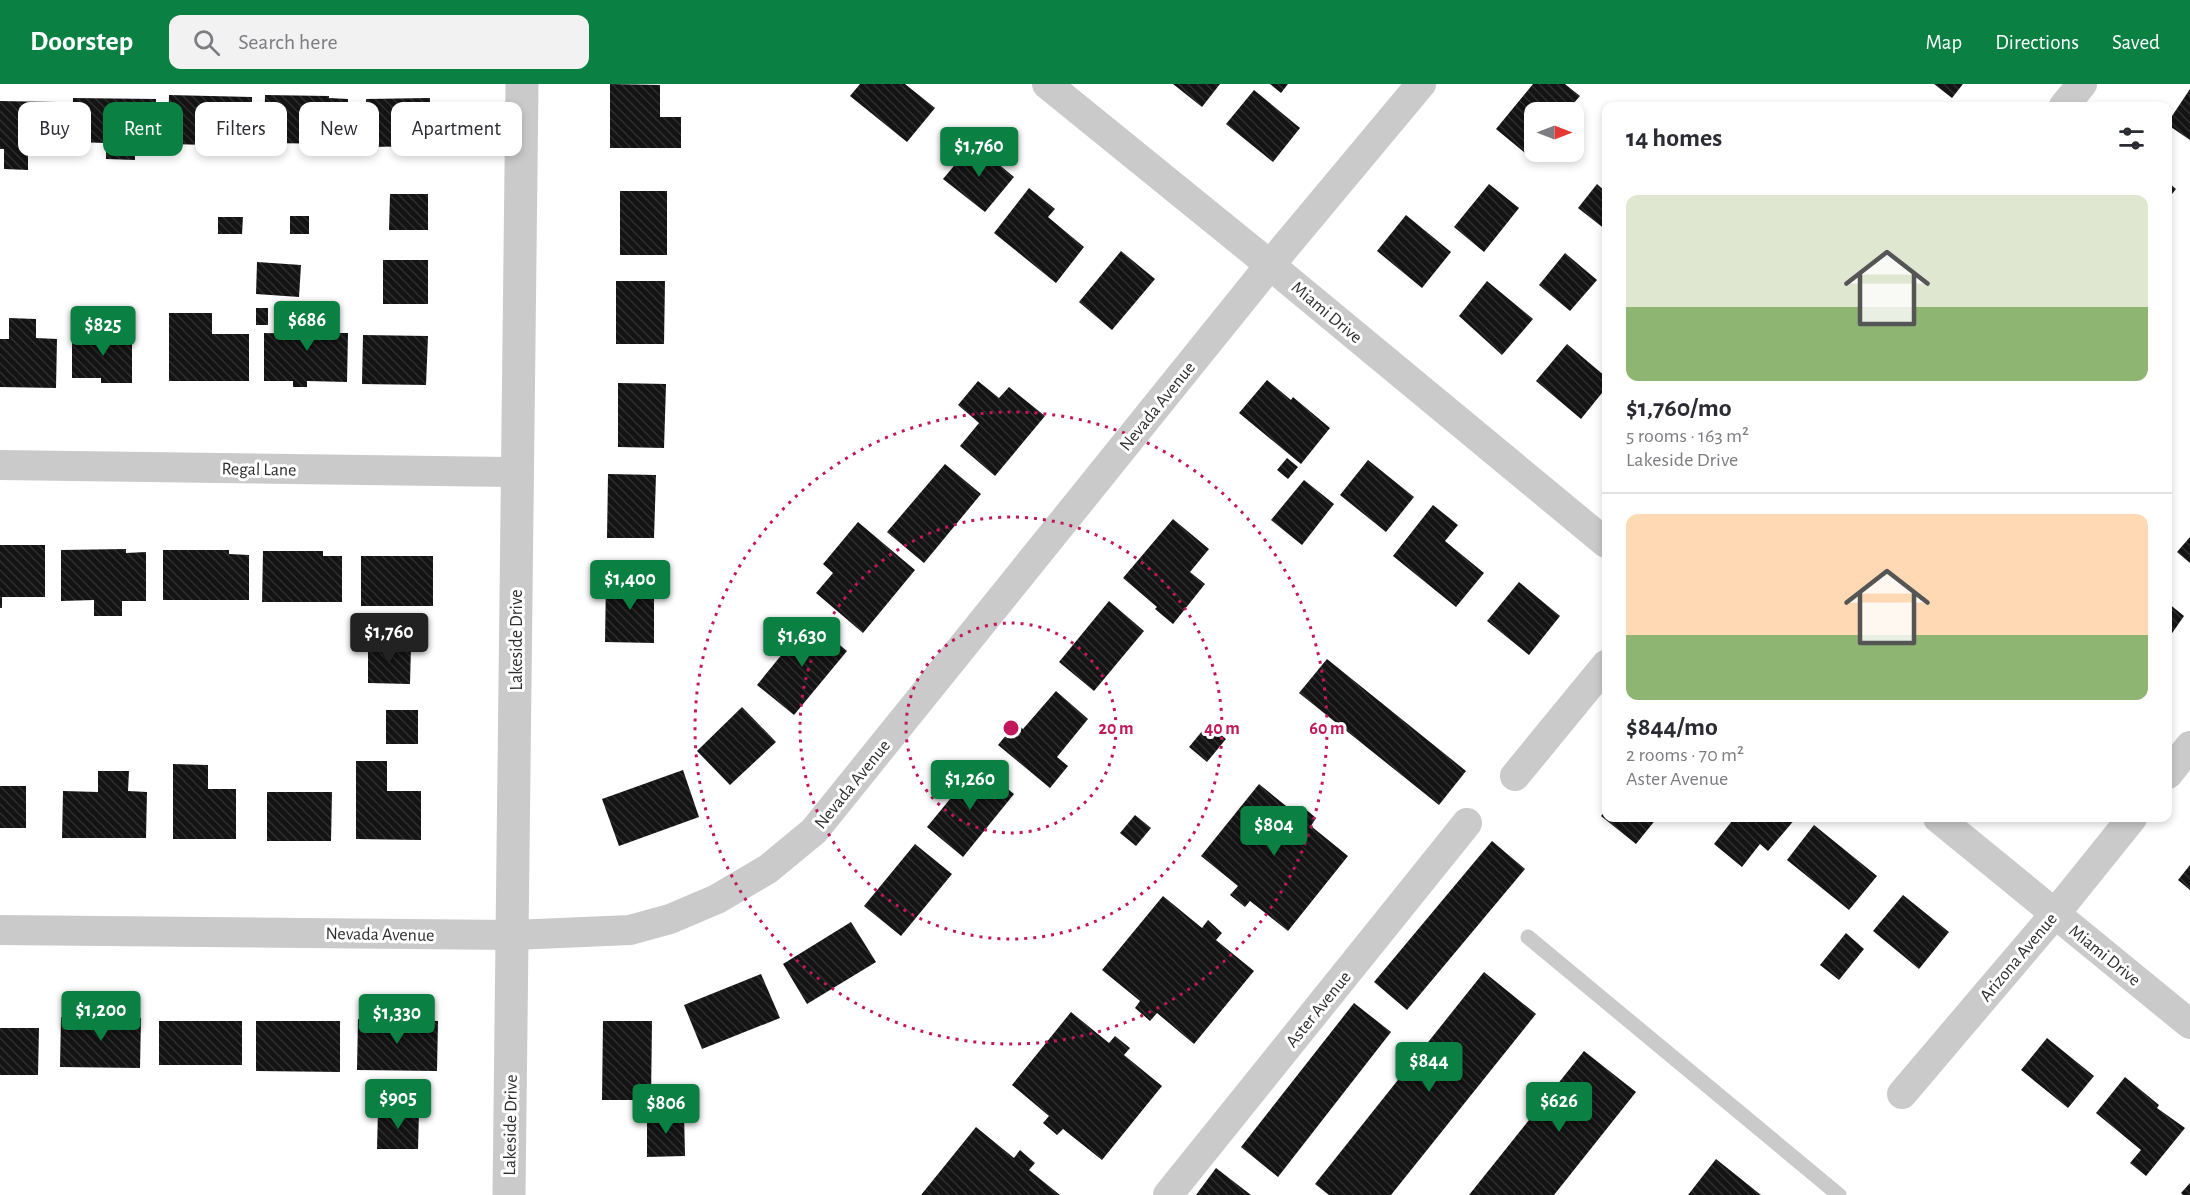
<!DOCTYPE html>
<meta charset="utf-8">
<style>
body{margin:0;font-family:"Alegreya Sans",sans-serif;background:#f2f2f3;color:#2b2b33;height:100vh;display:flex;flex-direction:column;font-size:22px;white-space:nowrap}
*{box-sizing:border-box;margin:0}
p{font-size:20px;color:#7c7c81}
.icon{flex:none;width:33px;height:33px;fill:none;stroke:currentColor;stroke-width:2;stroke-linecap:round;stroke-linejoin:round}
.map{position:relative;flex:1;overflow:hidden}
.side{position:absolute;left:1602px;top:18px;width:570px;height:720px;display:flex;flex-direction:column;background:#fff;border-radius:12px;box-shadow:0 3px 9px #0003}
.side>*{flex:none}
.hud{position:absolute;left:18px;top:18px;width:570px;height:54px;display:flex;gap:12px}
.needle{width:39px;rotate:90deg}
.controls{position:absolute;left:1524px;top:18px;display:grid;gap:12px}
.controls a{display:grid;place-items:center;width:60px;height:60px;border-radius:12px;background:#fff;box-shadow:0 3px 9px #0003;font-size:30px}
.price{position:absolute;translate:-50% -51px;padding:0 14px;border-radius:6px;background:#0b8043;color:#fff;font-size:20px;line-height:39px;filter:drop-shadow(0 2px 3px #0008)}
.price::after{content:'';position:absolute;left:50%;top:36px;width:18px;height:14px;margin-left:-9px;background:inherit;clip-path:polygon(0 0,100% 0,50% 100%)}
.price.current{background:#222;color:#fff}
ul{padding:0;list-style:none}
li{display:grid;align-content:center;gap:12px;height:318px;padding:0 24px}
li+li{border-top:2px solid #e1e1e2}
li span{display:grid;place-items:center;height:186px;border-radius:12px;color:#555}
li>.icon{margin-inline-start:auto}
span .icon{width:108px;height:108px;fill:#fffc;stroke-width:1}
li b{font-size:26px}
h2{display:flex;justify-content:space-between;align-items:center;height:72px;padding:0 24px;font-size:26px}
.chip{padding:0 21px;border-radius:12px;background:#fff;box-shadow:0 3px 9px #0003;font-size:21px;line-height:54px}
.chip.current{background:#0b8043;color:#fff}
header{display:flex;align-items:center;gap:36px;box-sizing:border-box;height:84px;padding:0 30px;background:#0b8043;color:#fff}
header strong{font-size:28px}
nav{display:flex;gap:33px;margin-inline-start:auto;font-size:21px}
.search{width:420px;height:54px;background:#f2f2f3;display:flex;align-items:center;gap:15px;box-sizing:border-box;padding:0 21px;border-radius:12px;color:#7c7c81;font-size:22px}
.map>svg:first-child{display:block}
.building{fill:url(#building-back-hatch)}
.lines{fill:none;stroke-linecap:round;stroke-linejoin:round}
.service{stroke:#cacaca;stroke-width:15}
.minor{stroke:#cacaca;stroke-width:30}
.tertiary{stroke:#cacaca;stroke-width:33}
.ring{fill:none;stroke:#c2185b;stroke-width:3;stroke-dasharray:3 6}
.labels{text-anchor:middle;stroke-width:6;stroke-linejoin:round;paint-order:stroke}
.street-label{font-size:18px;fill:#2d2d2d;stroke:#fff}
.centre{fill:#c2185b;stroke:#fff;stroke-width:3}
.ring-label{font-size:18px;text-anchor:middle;font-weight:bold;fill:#c2185b;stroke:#fff;stroke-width:6;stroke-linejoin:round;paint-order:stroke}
</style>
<header>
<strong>Doorstep</strong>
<div class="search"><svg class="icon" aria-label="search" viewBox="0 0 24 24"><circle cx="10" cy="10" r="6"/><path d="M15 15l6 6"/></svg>Search here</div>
<nav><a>Map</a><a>Directions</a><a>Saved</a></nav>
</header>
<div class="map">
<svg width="2190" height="1111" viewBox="0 0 2190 1111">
<defs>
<pattern id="building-back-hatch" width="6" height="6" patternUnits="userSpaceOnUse" patternTransform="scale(1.5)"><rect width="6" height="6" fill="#141414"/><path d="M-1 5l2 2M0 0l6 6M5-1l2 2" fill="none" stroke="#2e2e2e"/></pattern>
</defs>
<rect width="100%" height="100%" fill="#fff"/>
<g class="building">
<path d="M610,0L660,1V33H681V64H610Z"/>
<path d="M860,0H905L935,24L907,58L850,12Z"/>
<path d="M1173,0H1220L1202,23Z"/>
<path d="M1270,0H1288L1281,9Z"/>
<path d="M1533,0H1565L1580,12L1566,28H1534V68L1530,73L1496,45Z"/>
<path d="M1934,0H1963L1952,14Z"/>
<path d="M2190,5V56L2168,41V38Z"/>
<path d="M1254,6L1300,44L1273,78L1226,40Z"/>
<path d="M169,11L252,13V62L168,60Z"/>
<path d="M265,11L329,12V14L348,15L347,60L264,59Z"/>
<path d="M73,14L156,15L155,57H135V76L106,75V59L72,58Z"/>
<path d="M430,14V62L367,63L366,15Z"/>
<path d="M0,17L58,18L57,67H28V86L4,85V65H0Z"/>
<path d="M973,59L1014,93L985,128L943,95Z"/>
<path d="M2168,98L2176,105L2168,115Z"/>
<path d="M1489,100L1519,124L1484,168L1454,143Z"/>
<path d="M1597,100L1606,108V146L1578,124Z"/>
<path d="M1029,104L1055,125L1048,133L1084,163L1056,199L994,149Z"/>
<rect x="620" y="107" width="47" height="64"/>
<path d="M390,110H428V146H389Z"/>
<path d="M1406,131L1451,168L1422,204L1377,167Z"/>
<rect x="290" y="132" width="19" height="18"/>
<path d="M218,133H243L242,150H218Z"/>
<path d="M1121,167L1155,195L1112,246L1079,218Z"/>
<path d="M1565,169L1597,196L1570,227L1539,201Z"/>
<rect x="383" y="176" width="45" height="44"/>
<path d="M257,178L301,181L299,213L256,210Z"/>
<path d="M616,197H665L664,260H616Z"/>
<path d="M1487,197L1533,235L1502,271L1459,232Z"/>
<path d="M304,221H328V249H348L347,298L307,297V303H293V297H264V249L303,250Z"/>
<rect x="256" y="224" width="12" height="17"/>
<path d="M169,229H212V250H249V297H169Z"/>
<path d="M9,234L36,235V254L57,255L56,304L0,303V255H9Z"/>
<path d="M72,249H132V299H101V294H72Z"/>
<path d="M363,251L428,252L426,301L362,300Z"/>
<path d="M1567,260L1606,293V304L1581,335L1536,297Z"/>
<path d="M1267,296L1291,316L1293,313L1330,344L1301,380L1239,329Z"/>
<path d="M978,297L999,314L1009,303L1045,332L995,392L960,362L979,339L958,321Z"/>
<path d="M618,299L666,300L664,364L618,363Z"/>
<path d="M1287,374L1298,383L1288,395L1277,386Z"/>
<path d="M1368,376L1414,413L1386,448L1340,411Z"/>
<path d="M945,380L981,410L924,479L887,448Z"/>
<path d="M608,390L656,391L654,454H607Z"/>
<path d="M1304,396L1334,420L1302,461L1271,436Z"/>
<path d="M1433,421L1458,441L1445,457L1484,489L1456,523L1393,472Z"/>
<path d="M1173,435L1209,465L1190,488L1205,500L1173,540L1155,525L1157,523L1123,494Z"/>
<path d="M858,438L915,486L863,549L816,509L833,489L823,480Z"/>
<path d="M2190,453V479L2177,468Z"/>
<path d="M0,461H45V513H2V524H0Z"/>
<path d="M126,465V469L146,468V517H122V532H94V516L61,517V466Z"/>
<path d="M163,466H229V470L249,471V516H163Z"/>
<path d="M263,467H323V472H342V518H262Z"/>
<rect x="361" y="472" width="72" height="50"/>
<path d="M606,494L654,495V559L605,558Z"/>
<path d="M1519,498L1560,532L1529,571L1487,537Z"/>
<path d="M1109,517L1144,547L1094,607L1059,578Z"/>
<path d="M2168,519L2184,532L2168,555Z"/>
<path d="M810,536L847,567L794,631L757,601Z"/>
<path d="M368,561L411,562L410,600L368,599Z"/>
<path d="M1327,575L1466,687L1439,721L1299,609Z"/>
<path d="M1056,607L1088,635L1057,673L1068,682L1050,704L998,661L1016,639L1023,645Z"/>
<path d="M742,623L776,658L730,701L697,667Z"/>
<rect x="386" y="626" width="32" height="34"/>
<path d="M1208,640L1226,655L1207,678L1189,663Z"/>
<path d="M356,677H387V707H421V756L356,755Z"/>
<path d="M173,680L208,681V705H236V755H173Z"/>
<path d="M978,681L1014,710L963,773L927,743Z"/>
<path d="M683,686L699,733L619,762L602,715Z"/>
<path d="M98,687H129L128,707L147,708L146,754H62L63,707L98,708Z"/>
<path d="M1259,700L1296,730L1302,722L1316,734L1311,742L1348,772L1288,847L1250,817L1245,823L1230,811L1238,802L1201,772Z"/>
<rect x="0" y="702" width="26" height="42"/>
<path d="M267,708H332L331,757H267Z"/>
<path d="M1606,726V734H1657L1636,760L1601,732Z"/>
<path d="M1135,731L1151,744L1136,762L1120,749Z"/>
<path d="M1727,734H1796L1768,767L1760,760L1742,783L1714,760L1732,737Z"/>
<path d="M1814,741L1877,792L1849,826L1787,776Z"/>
<path d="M1492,757L1525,785L1407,926L1374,898Z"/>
<path d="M915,760L952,790L901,852L864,822Z"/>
<path d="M2190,781V806L2178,796Z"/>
<path d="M1903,811L1949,848L1919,885L1873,847Z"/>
<path d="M1163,812L1202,844L1208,836L1222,849L1216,856L1254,887L1194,960L1157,929L1150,937L1135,924L1140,917L1102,886Z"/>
<path d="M851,838L876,878L807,920L783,880Z"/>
<path d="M1846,849L1864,865L1839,896L1820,881Z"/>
<path d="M1484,888L1536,930L1391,1111H1329L1315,1100Z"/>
<path d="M761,890L780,934L702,965L684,921Z"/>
<path d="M1354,919L1391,948L1278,1093L1241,1063Z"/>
<path d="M1071,928L1109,959L1115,952L1130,964L1124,971L1162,1002L1102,1076L1063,1045L1057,1051L1043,1039L1049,1032L1012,1001Z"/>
<path d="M61,933L141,934L140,984L60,983Z"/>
<path d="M358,935L438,937L437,987L357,986Z"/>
<rect x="159" y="937" width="83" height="44"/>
<path d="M256,937H340V988L256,987Z"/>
<path d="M603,937H652L651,1016H602Z"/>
<path d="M0,944H39L38,991H0Z"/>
<path d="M2047,954L2094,992L2068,1024L2021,986Z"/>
<path d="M1584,967L1636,1008L1554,1111H1469Z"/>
<path d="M2125,993L2159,1021L2157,1024L2185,1044L2146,1092L2130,1079L2141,1066L2096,1029Z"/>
<path d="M378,1026L419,1027L418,1065H377Z"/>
<path d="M647,1029H684L685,1072L647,1073Z"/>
<path d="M976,1043L1014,1074L1020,1066L1035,1079L1029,1086L1060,1111H921Z"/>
<path d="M1716,1075L1761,1111H1688Z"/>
<path d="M1216,1084L1251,1111H1196Z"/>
<path d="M2190,1099V1111H2183L2181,1109Z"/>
</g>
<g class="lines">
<path class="service" d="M1528,853L1839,1111"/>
<g class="minor">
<path d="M1047,0L1270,181L1606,459"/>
<path d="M2064,22L2082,0"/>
<path d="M0,381L517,388"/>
<path d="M2168,690L2190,662"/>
<path d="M1515,692L1606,581"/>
<path d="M1938,734L2190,940"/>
<path d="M0,846L514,851L630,846L670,835L717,815L768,785L814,747L1270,181L1421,0"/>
<path d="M1902,1010L2054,831L2132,734"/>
<path d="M1168,1111L1467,739"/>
</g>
<path class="tertiary" d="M509,1111L522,0"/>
</g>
<g class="ring">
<circle cx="1011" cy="644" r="105"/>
<circle cx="1011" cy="644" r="211"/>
<circle cx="1011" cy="644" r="316"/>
</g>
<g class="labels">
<g class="street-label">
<text transform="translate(1327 228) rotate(40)" y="6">Miami Drive</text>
<text transform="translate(1157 322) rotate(-51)" y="6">Nevada Avenue</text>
<text transform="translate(259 385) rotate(1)" y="6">Regal Lane</text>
<text transform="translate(516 556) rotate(-90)" y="6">Lakeside Drive</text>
<text transform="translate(852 700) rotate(-51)" y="6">Nevada Avenue</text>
<text transform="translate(380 850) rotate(1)" y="6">Nevada Avenue</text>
<text transform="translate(2105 871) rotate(39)" y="6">Miami Drive</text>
<text transform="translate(2018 873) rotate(-50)" y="6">Arizona Avenue</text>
<text transform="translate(1318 925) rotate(-51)" y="6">Aster Avenue</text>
<text transform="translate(510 1041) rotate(-89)" y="6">Lakeside Drive</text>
</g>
</g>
<circle cx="1011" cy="644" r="9" class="centre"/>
<g class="ring-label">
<text x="1116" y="650">20 m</text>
<text x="1222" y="650">40 m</text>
<text x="1327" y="650">60 m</text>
</g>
</svg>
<div class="controls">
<a><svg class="needle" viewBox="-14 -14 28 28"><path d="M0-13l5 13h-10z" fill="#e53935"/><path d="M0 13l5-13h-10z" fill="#7c7c81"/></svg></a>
</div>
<b class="price" style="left:979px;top:94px">$1,760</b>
<b class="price" style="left:307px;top:268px">$686</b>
<b class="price" style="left:103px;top:273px">$825</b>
<b class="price" style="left:630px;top:527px">$1,400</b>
<b class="price current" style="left:389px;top:580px">$1,760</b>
<b class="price" style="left:802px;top:584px">$1,630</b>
<b class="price" style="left:970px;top:727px">$1,260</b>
<b class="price" style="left:1274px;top:773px">$804</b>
<b class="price" style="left:101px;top:958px">$1,200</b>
<b class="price" style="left:397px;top:961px">$1,330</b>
<b class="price" style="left:1429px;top:1009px">$844</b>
<b class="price" style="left:398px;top:1046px">$905</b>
<b class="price" style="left:1559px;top:1049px">$626</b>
<b class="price" style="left:666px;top:1051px">$806</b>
<div class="hud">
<a class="chip">Buy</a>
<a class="chip current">Rent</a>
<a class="chip">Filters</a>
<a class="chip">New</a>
<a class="chip">Apartment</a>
</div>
<section class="side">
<h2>14 homes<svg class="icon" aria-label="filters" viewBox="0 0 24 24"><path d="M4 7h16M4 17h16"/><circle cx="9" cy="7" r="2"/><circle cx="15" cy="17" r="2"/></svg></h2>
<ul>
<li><span style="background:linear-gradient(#dfe7d0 60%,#8fb573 0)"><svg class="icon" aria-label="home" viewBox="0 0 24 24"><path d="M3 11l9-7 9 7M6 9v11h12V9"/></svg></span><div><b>$1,760/mo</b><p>5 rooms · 163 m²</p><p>Lakeside Drive</p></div></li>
<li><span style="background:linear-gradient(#ffd9b3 65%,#8fb573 0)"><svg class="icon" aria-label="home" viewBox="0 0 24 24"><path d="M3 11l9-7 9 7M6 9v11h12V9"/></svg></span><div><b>$844/mo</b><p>2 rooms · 70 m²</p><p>Aster Avenue</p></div></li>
</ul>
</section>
</div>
